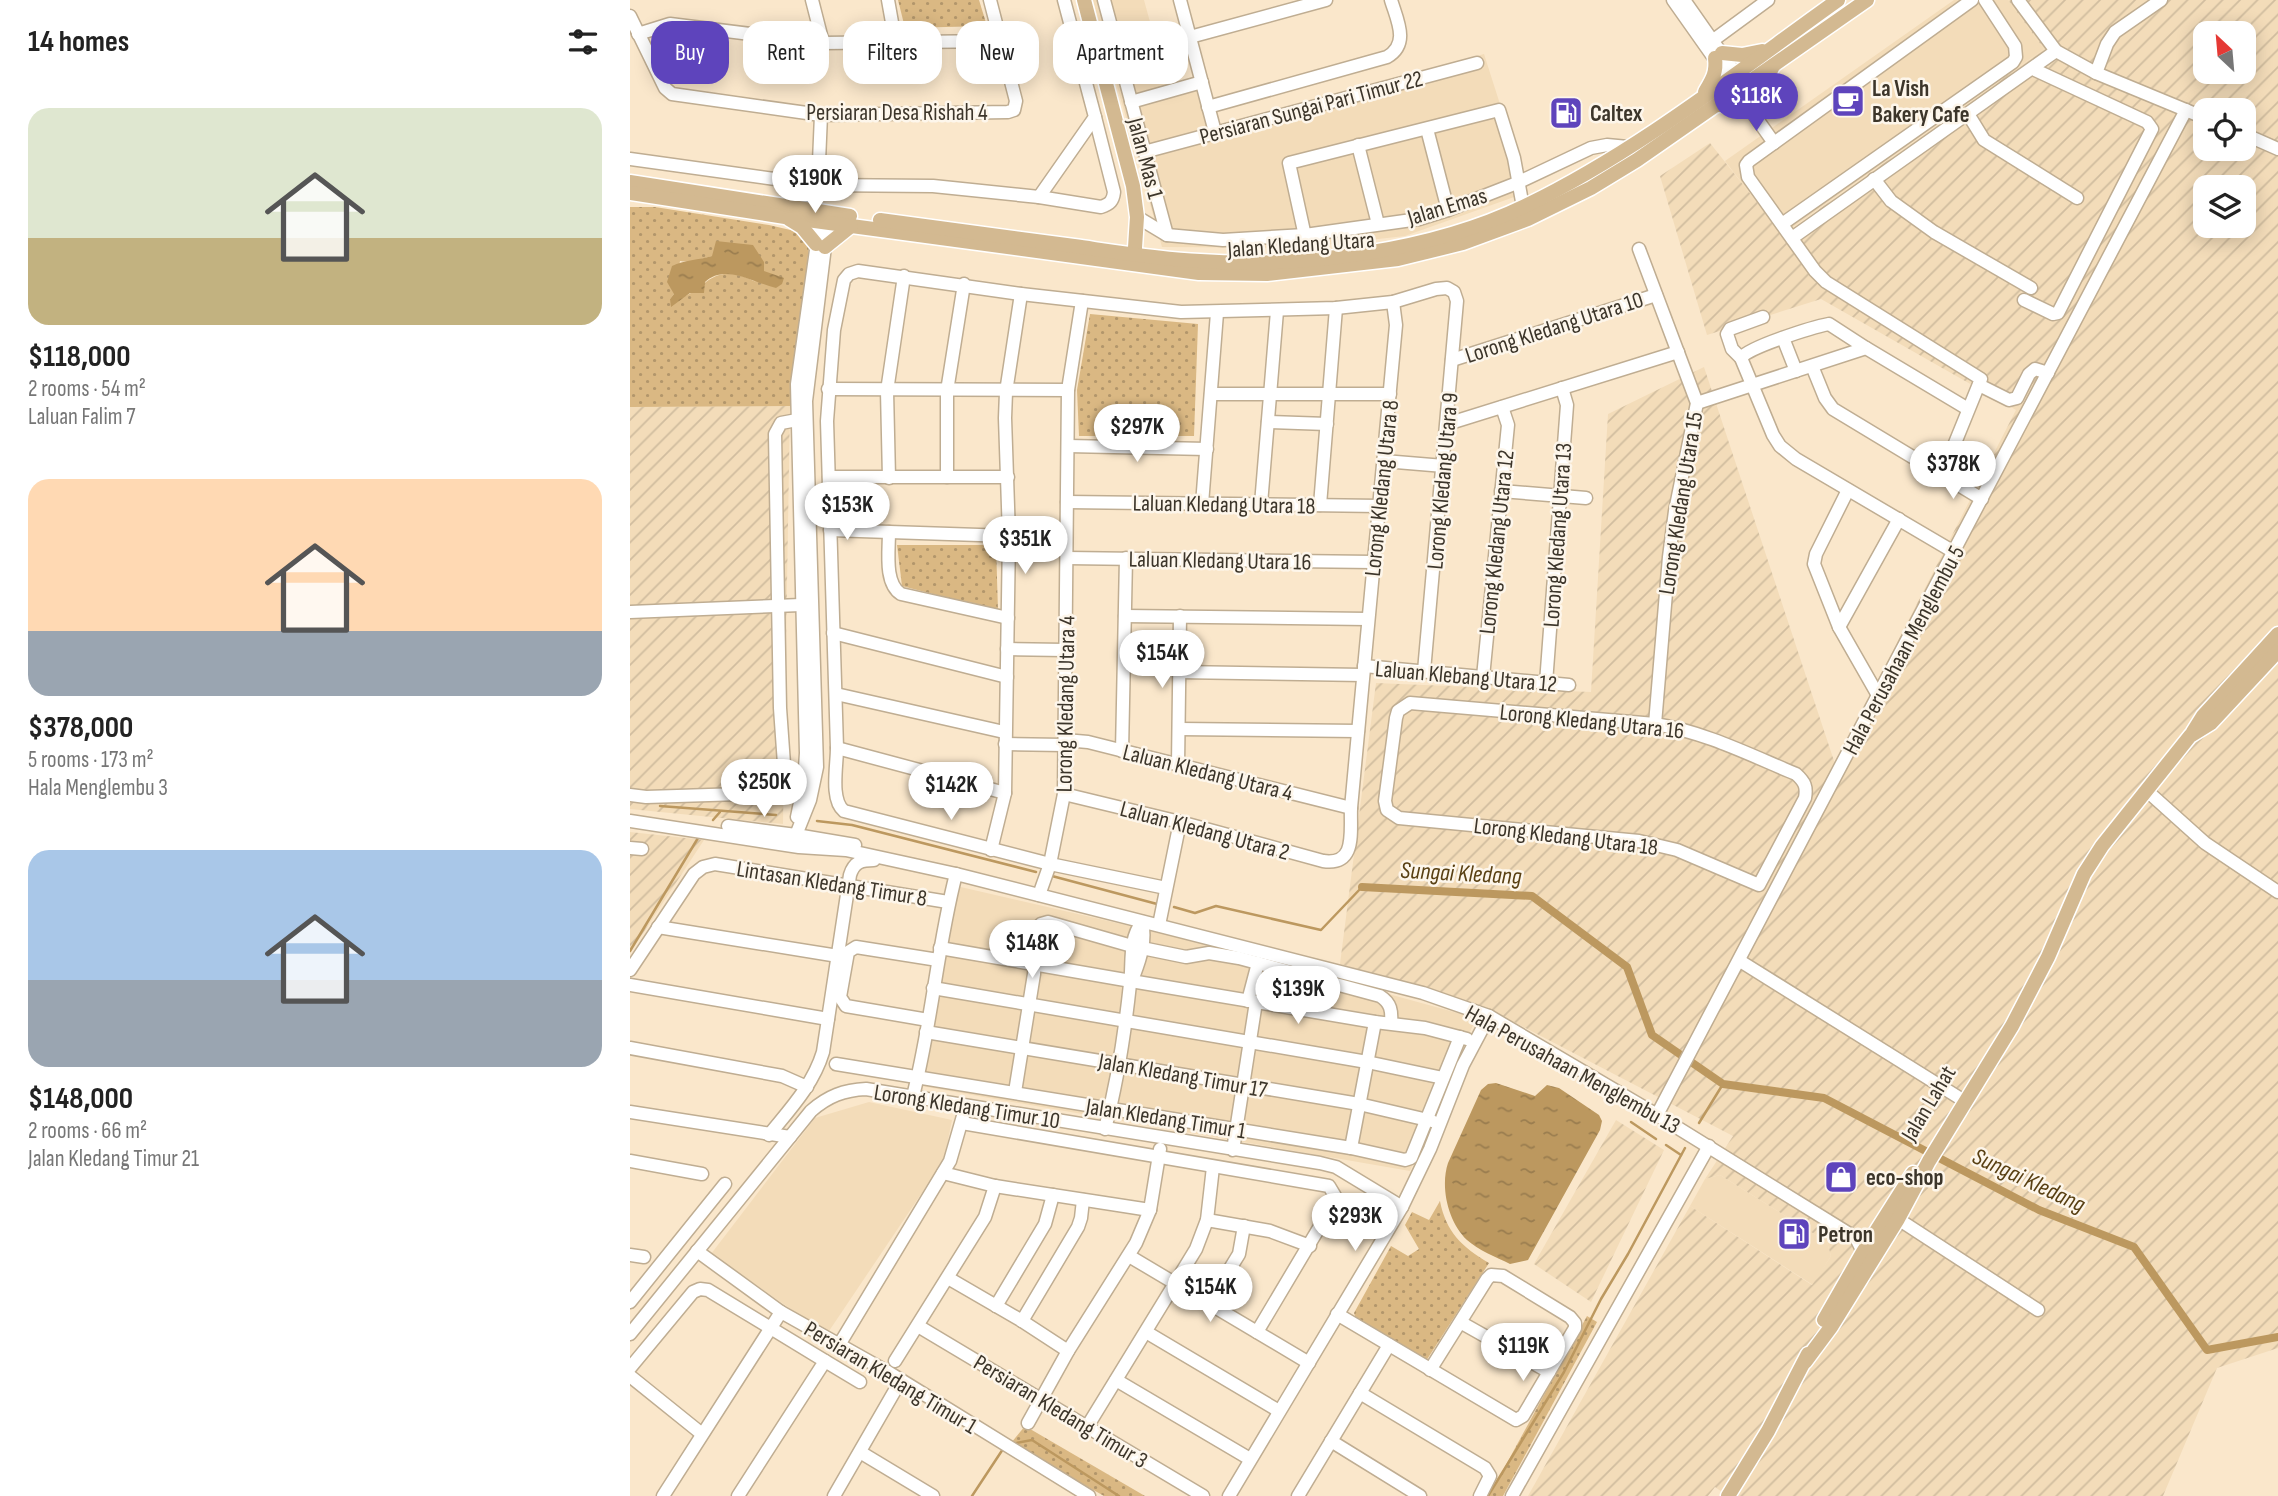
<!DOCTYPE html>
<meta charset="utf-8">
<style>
body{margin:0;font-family:"Sofia Sans Condensed",sans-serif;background:#f6f6f6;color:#222;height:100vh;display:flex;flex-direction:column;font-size:26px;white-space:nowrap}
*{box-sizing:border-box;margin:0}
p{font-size:23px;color:#767676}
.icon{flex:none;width:38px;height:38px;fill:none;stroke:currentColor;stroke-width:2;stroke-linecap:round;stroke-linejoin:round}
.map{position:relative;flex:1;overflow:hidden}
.details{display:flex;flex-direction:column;background:#fff;width:630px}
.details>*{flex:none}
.guide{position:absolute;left:21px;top:21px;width:665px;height:63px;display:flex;gap:14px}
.needle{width:46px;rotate:334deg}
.controls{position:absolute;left:1563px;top:21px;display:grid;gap:14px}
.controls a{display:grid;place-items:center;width:63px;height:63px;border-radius:14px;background:#fff;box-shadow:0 4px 18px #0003;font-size:35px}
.price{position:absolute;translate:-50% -60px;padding:0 16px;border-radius:24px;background:#fff;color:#222;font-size:23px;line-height:46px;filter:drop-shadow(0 2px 4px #0008)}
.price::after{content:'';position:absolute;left:50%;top:42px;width:21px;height:16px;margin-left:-10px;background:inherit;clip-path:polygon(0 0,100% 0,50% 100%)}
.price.on{background:#5e44bc;color:#fff}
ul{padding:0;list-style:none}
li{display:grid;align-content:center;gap:14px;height:371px;padding:0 28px}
li span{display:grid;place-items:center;height:217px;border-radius:21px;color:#555}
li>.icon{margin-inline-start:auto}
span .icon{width:126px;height:126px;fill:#fffc;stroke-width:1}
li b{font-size:30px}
h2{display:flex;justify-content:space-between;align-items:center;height:84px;padding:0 28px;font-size:30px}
.tag{padding:0 24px;border-radius:21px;background:#fff;box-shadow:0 4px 18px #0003;font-size:24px;line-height:63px}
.tag.on{background:#5e44bc;color:#fff}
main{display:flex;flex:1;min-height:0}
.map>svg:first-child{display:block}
.built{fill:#f3dcb9}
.industrial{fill:url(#industrial-furrows);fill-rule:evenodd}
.grass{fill:url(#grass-dots);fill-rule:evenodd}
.water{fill:url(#water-ripples)}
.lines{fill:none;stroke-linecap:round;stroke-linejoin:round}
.stream{stroke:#bc985f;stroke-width:2.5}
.canal{stroke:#bc985f;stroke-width:8}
.minor-casing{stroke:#bfad92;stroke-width:15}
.major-casing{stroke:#fff;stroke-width:17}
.minor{stroke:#fff;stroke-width:12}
.major{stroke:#d3b991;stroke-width:14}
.labels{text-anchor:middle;stroke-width:5;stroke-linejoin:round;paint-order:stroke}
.poi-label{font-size:23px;font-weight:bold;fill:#3c352a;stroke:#fdf6eb;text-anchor:start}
.street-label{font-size:23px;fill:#3c352a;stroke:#fdf6eb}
.water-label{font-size:24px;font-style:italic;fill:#594013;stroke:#fdf6eb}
</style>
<main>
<section class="details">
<h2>14 homes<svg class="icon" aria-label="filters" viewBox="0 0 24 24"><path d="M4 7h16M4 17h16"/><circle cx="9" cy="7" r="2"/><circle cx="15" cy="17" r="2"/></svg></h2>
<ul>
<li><span style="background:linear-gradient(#dfe7d0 60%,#c2b280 0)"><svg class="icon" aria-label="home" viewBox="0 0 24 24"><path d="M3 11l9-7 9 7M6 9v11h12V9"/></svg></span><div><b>$118,000</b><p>2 rooms · 54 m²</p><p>Laluan Falim 7</p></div></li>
<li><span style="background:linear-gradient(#ffd9b3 70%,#9aa5b1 0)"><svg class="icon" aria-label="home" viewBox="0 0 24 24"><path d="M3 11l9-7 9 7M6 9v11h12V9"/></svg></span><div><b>$378,000</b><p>5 rooms · 173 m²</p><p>Hala Menglembu 3</p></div></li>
<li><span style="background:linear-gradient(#a9c7e8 60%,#9aa5b1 0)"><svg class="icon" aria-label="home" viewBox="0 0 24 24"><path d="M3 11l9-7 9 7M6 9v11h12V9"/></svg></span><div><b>$148,000</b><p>2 rooms · 66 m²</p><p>Jalan Kledang Timur 21</p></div></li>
</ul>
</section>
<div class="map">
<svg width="1648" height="1496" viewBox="0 0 1648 1496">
<defs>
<pattern id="industrial-furrows" width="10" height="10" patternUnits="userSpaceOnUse" patternTransform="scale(1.75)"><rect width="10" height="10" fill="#f3dcb9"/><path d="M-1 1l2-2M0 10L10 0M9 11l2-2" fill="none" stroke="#d1bd9f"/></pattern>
<pattern id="grass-dots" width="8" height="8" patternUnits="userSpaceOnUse" patternTransform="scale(1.75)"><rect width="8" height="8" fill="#dab883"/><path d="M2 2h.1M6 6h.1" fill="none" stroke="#b2966b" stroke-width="1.8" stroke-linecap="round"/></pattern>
<pattern id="water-ripples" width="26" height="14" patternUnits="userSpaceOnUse" patternTransform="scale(1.75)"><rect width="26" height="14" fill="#bc985f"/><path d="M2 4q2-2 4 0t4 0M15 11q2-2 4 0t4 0" fill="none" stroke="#9a7d4f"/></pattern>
</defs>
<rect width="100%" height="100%" fill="#fae7cb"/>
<g class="built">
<path d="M463,0H514L538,88L572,80L586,129L854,54L898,192L775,236L667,248L532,247Z"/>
<path d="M1324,0H1378L1414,49L1152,235L1095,161Z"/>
<path d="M322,885L565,941L846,1018L780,1171L285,1085Z"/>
<path d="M239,1102L322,1120L314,1160L197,1334L81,1254L185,1118Z"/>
<path d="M1090,1175L1197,1242L1201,1256L1183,1285L1060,1206L1075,1179Z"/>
</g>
<g class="industrial">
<path d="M1378,0H1648V1348L1587,1368L1533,1496H1098L1085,1487L1078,1496H898L1060,1206L1182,1285L1201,1256L1197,1242L1090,1175L1075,1179L1103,1136L859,1009L710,964L746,683L961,692L978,414L1074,367L1205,764L1386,410L1191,299L1077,335L1030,176L1080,143L1153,235L1414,49ZM1575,33H1614V72H1575ZM1575,110H1614V149H1575ZM1575,187H1614V226H1575Z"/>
<path d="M160,406L153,824L0,809V407Z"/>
<path d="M0,832L74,840L0,953Z"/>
<path d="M986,1120L1034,1150L961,1302L904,1264Z"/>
</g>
<g class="grass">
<path d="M268,0H349L357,26L275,28Z"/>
<path d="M0,207H25L139,225L169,232L176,237L179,247L160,406L0,407ZM82,256L131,285C76,253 76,300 40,299L44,294L50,261L61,262Z"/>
<path d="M460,314L568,324L564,436H449L447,390Z"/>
<path d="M267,545H366L368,611L272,586Z"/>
<path d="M810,1201C816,1232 832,1247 859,1263L796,1361L726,1319L724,1313L761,1246L778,1256L789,1249L775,1225L782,1212L799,1220Z"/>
<path d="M957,1316L967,1322L873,1496H859Z"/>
<path d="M395,1426L515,1496H474L381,1443Z"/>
</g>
<g class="water">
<path d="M86,241L123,245L134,262V271L154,278L152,284L146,288C124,283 95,263 75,282L74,293H60L41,307L40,299L44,294L37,282L42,266C54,260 69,260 82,256Z"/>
<path d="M866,1083L905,1096L917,1085L929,1088L969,1115L972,1121L970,1130L898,1260L880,1264C866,1257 848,1250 837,1240C818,1222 810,1187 818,1163L851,1090L858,1084Z"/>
</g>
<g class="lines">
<g class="stream">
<path d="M30,806L146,815"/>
<path d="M83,820L90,812"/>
<path d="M187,821L222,825L406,872"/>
<path d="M422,876L527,904"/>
<path d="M544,907L565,913L586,906L691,930L732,887"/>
<path d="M0,951L68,838"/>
<path d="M1001,1122L1026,1139"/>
<path d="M1069,1123L1093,1084"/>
<path d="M1036,1145L1051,1155"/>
<path d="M381,1444L402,1440L489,1496"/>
<path d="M342,1496L373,1449"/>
<path d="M858,1496L934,1372L971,1299L998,1254L1055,1148"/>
</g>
<path class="canal" d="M732,887L902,896L997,967L1022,1035L1093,1084L1194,1098L1409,1210L1504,1247L1577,1350L1648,1337"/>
<defs>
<g id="minor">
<path d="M182,0L193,43"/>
<path d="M258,0L263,28L261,43"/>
<path d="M474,0L537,235"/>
<path d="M550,0L585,132"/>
<path d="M1043,0L1144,143"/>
<path d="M1054,0L1110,80"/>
<path d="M1388,0L1426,51L1466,73L1575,118"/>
<path d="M0,16L35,88L42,94L191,115L378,112L384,110L386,101L360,0"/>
<path d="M8,34L40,24L193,43L371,41"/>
<path d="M560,37L696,0"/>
<path d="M1078,44L1138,0"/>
<path d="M1466,73L1477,44L1485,32L1531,0"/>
<path d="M501,102L572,82"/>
<path d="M578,107L757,57C780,44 767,20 761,0"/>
<path d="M1338,114L1354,140L1447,198"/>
<path d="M797,129L818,210"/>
<path d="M1614,134L1648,149"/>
<path d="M728,145L748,224"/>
<path d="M514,152L847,63"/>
<path d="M0,159L188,185L303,186L409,197L465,117L434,0"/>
<path d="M1244,179L1261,201L1304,232L1401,288"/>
<path d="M188,185L191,115"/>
<path d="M409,197L471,207C480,204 483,201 484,192L465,117"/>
<path d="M507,217L537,235L593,240L675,235L789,219L818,210L887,183L961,148L977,145L998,147"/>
<path d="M1152,224L1383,62L1386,57L1385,46L1355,0"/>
<path d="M1162,238L1426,51"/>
<path d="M1009,249L1067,403L1045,511L1039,557L1025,724"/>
<path d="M680,259L659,163L869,110L884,158L893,207"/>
<path d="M1394,300L1423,314L1428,313L1522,129L1517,122L1403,69"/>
<path d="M1133,317L1100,329L1097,334L1102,349L1111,358L1143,435L1150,446L1166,459L1324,552"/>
<path d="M1153,338L1166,371"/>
<path d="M1111,358C1119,347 1183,327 1199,324L1236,348"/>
<path d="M822,360L1026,295"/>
<path d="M1182,366L1195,398L1203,409L1352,499"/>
<path d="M1349,385L1379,400L1387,398L1399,374L1405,369L1418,373"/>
<path d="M198,389L438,390"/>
<path d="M581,394H760"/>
<path d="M1067,403L1236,348L1338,409"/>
<path d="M638,422L697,424"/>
<path d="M817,424L1048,352"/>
<path d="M438,446L577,449"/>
<path d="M754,461L814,466"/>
<path d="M1312,475L1351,379L1196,282L1185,271L1118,177L1116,165L1119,161L1342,0"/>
<path d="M199,477H378"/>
<path d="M317,477V391L334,284"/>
<path d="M259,478L257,391L274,276"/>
<path d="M1218,490L1186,554L1184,564L1209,627L1249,697"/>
<path d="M871,491L956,498"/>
<path d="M437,502L750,506"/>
<path d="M572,504L587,313"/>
<path d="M631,504L647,311"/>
<path d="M690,505L706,308"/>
<path d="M200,530L379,536"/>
<path d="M259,532C259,551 254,583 271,594L378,618"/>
<path d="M437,558L744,562"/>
<path d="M0,612L171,605"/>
<path d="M495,616L738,619"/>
<path d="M1209,627L1269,519"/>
<path d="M203,633L377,677"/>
<path d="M377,649L435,650"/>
<path d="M734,666L939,685"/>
<path d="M549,672L733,675"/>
<path d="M853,677L878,425L872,407"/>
<path d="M916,683L937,405L932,388"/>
<path d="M206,694L374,732"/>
<path d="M780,703L1025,724C1075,732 1120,755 1166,774C1175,782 1177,787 1175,798L1129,885L1047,850L1009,841L769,818L757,810L755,801L766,718L768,711Z"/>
<path d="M549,729L728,731"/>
<path d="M435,740L458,742L721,808"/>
<path d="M375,744L434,745"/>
<path d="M207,748L375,793"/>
<path d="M492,751L496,558"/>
<path d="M548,765L550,616"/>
<path d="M1516,790L1575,843L1648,892"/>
<path d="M434,794L550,822L693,861C727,866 720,832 721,808L766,325L763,302"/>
<path d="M0,795L16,797L141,793L150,788L155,778L150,708L145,434L151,423L167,420"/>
<path d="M167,817L174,783L176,753L167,384L191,215"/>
<path d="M0,821L169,847L216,850L326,874L793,993L859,1016L1027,1115L1226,1238L1233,1252"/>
<path d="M98,826L166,835L225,845"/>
<path d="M166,835L180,800L187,767L176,401L199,214"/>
<path d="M0,848L12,849"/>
<path d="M361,850L375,793L379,536L375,418L376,392L391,294"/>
<path d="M536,888L420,864L214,811C200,800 207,766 207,748L197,421L204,330L214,280L219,274L228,271L391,294L551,312L706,308L763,302L806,289L817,288L824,292L827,301L794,671"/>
<path d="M409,895L420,864L434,794L438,390L452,301"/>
<path d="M529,925L550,822"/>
<path d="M28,927L208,956"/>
<path d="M310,948L501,981L745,1022L795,1028L837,1039"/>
<path d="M512,948L556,957L579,953L609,958L750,996C761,1003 762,1011 761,1023"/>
<path d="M1110,961L1328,1097"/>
<path d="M0,970L64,874L73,867L85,864L318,902"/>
<path d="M504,975C511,957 516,940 512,922"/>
<path d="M0,985L198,1019"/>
<path d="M303,988L737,1062L813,1078"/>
<path d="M618,1001L628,963"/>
<path d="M298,1020L216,1006L210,997L218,952L226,947L308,960"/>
<path d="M296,1032L729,1104L802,1121"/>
<path d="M0,1048L152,1076L177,1087"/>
<path d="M206,1064L721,1148L775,1160L781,1158L830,1037"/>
<path d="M385,1092L404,974L407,928L411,924L418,922L502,946"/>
<path d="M283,1096C302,1023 307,947 326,874"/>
<path d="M0,1112L160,1137"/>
<path d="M1027,1115L1556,110"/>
<path d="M332,1123L699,1186L705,1196V1201L627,1332"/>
<path d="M475,1129C487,1083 495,1031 500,984C503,962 498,941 512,922"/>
<path d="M139,1135C160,1109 183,1085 193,1052L220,875C224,862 231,860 244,860"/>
<path d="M721,1148L745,1022"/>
<path d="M603,1150L626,1002"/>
<path d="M0,1161L72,1174"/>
<path d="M313,1173L365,1186L520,1210"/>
<path d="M1268,1219L1408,1310"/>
<path d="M577,1220L640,1231L680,1246"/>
<path d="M67,1251L151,1312L258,1372L459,1496"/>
<path d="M0,1255L14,1257"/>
<path d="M499,1256L679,1363"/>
<path d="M318,1278L392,1321L438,1351"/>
<path d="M0,1302L95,1184"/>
<path d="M579,1303L609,1254L614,1226"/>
<path d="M366,1306L415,1224L423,1195"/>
<path d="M707,1314L886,1420L893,1416L919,1372"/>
<path d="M392,1321L448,1227L451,1218L453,1200"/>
<path d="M288,1326L573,1496"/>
<path d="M516,1332L649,1411"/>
<path d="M0,1334L181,1111C198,1096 214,1090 236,1089L690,1163L706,1167L772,1207"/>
<path d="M209,1345L320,1161L333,1116"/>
<path d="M195,1361L230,1382"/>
<path d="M265,1361L355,1217L365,1186"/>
<path d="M0,1368L63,1292L70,1289L78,1290L195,1361L108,1496"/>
<path d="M800,1370L857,1279L861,1275L873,1276L940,1317L945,1323V1328L919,1372L830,1322"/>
<path d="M0,1376L72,1434"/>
<path d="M486,1380L620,1459"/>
<path d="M730,1393L855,1468L860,1476L850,1496"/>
<path d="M398,1423L438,1351L506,1243L520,1210L530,1149"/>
<path d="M457,1427L566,1249L577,1220L583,1167"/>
<path d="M701,1441L790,1496"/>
<path d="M230,1452L303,1496"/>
<path d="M33,1496L151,1312"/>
<path d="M204,1496L271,1380"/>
<path d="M599,1496L772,1207L800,1149L833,1065L859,1016"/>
<path d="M668,1496L759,1345"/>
<path d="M882,1496L1079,1146"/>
</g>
<g id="major">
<path d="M454,0L503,186L507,217L504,263"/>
<path d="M1092,53L1112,55L1132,51"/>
<path d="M1075,92C1082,80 1087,73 1085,58"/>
<path d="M1088,105C1103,103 1110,104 1123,112"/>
<path d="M1129,108L1133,86L1143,66"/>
<path d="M0,182L220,216"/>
<path d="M0,193L155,217L569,273L637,274L768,259L833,243L898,219L961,188L1007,160L1237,0"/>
<path d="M159,219L172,227L186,244"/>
<path d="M250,220C315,229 380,238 444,246C486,252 528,259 570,261C673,268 802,251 895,206C1007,152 1107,72 1208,0"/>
<path d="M195,247L221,226"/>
<path d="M1563,732L1573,716L1648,634"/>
<path d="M1194,1320L1233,1252L1283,1173"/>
<path d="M1175,1362L1201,1327L1268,1219L1299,1161L1382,1026L1418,957L1454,874L1472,846L1560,736L1581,723L1648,651"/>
<path d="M1098,1496L1138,1431L1178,1354"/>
</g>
</defs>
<use href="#minor" class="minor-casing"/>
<use href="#major" class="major-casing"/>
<use href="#minor" class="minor"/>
<use href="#major" class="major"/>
</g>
<defs>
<symbol id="cafe-square" viewBox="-11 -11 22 22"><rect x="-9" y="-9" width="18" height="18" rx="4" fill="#5e44bc" stroke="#fdf6eb"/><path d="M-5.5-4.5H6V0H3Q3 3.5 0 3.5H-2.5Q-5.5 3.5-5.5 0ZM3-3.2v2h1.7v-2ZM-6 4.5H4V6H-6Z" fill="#fff"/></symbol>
<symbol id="fuel-square" viewBox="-11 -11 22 22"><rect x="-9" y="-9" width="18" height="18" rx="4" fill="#5e44bc" stroke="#fdf6eb"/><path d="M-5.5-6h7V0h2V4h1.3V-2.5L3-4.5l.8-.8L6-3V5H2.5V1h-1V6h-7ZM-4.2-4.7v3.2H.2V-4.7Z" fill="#fff"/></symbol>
<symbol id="shop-square" viewBox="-11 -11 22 22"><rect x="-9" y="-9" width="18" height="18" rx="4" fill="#5e44bc" stroke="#fdf6eb"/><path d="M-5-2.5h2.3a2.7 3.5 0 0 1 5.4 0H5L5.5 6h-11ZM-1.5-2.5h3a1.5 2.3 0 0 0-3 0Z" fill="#fff"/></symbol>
</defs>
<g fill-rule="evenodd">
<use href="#cafe-square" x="1199" y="82" width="38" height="38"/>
<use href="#fuel-square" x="917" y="94" width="38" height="38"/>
<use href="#shop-square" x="1192" y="1158" width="38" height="38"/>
<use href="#fuel-square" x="1145" y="1215" width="38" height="38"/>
</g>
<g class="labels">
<g class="poi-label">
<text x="1242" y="96">La Vish<tspan x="1242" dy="26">Bakery Cafe</tspan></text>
<text x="960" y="121">Caltex</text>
<text x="1236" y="1185">eco-shop</text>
<text x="1188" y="1242">Petron</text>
</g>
<g class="street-label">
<text transform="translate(681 107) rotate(-15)" y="8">Persiaran Sungai Pari Timur 22</text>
<text x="267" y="120">Persiaran Desa Rishah 4</text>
<text transform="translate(516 158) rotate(75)" y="8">Jalan Mas 1</text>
<text transform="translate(817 206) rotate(-17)" y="8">Jalan Emas</text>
<text transform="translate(671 244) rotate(-4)" y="8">Jalan Kledang Utara</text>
<text transform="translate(924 327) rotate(-18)" y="8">Lorong Kledang Utara 10</text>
<text transform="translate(812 481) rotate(-85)" y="8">Lorong Kledang Utara 9</text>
<text transform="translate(751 488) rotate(-84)" y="8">Lorong Kledang Utara 8</text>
<text transform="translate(1050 503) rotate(-81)" y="8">Lorong Kledang Utara 15</text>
<text transform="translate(594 504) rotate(1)" y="8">Laluan Kledang Utara 18</text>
<text transform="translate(927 535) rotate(-86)" y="8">Lorong Kledang Utara 13</text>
<text transform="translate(866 542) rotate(-84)" y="8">Lorong Kledang Utara 12</text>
<text transform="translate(590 560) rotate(1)" y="8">Laluan Kledang Utara 16</text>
<text transform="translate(1273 650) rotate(-62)" y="8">Hala Perusahaan Menglembu 5</text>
<text transform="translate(836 676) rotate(5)" y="8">Laluan Klebang Utara 12</text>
<text transform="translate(435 704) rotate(-89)" y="8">Lorong Kledang Utara 4</text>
<text transform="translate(962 721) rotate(6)" y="8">Lorong Kledang Utara 16</text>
<text transform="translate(578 772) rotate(14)" y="8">Laluan Kledang Utara 4</text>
<text transform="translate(575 830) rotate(15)" y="8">Laluan Kledang Utara 2</text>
<text transform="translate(936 836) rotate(7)" y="8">Lorong Kledang Utara 18</text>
<text transform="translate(202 883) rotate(9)" y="8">Lintasan Kledang Timur 8</text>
<text transform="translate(943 1069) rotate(29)" y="8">Hala Perusahaan Menglembu 13</text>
<text transform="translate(553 1075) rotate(10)" y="8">Jalan Kledang Timur 17</text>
<text transform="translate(1298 1103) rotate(-59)" y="8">Jalan Lahat</text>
<text transform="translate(337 1106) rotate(9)" y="8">Lorong Kledang Timur 10</text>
<text transform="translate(536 1118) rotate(9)" y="8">Jalan Kledang Timur 1</text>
<text transform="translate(261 1377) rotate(31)" y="8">Persiaran Kledang Timur 1</text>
<text transform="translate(431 1411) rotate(31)" y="8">Persiaran Kledang Timur 3</text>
</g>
<g class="water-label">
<text transform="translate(831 873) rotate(3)" y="8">Sungai Kledang</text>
<text transform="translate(1399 1180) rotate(25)" y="8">Sungai Kledang</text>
</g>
</g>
</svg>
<div class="controls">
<a><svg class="needle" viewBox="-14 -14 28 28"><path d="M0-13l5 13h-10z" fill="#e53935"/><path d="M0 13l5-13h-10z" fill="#767676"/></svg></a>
<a><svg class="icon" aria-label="locate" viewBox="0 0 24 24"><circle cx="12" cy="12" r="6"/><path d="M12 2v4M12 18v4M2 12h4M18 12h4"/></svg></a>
<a><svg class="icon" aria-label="layers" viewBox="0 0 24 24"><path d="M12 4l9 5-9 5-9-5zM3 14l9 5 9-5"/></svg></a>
</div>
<b class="price on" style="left:1126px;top:133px">$118K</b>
<b class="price" style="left:185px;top:215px">$190K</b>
<b class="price" style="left:507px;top:464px">$297K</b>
<b class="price" style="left:1323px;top:501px">$378K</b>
<b class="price" style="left:217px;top:542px">$153K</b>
<b class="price" style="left:395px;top:576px">$351K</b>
<b class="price" style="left:532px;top:690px">$154K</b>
<b class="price" style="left:134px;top:819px">$250K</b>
<b class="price" style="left:321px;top:822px">$142K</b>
<b class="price" style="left:402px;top:980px">$148K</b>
<b class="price" style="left:668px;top:1026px">$139K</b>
<b class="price" style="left:725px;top:1253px">$293K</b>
<b class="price" style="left:580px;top:1324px">$154K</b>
<b class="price" style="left:893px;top:1383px">$119K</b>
<div class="guide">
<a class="tag on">Buy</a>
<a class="tag">Rent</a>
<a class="tag">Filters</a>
<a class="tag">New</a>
<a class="tag">Apartment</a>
</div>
</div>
</main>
